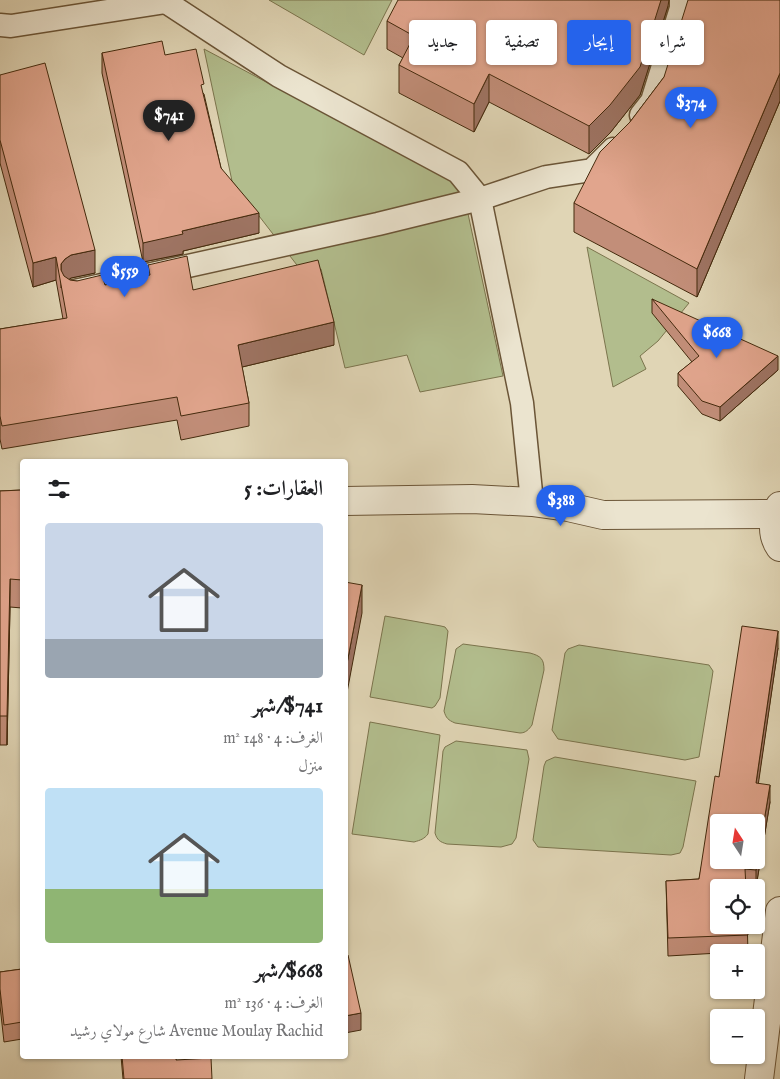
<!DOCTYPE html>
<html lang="ar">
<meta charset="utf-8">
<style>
body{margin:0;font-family:"IM FELL English",Amiri,serif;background:#f6f6f6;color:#202124;direction:rtl;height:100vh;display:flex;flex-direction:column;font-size:19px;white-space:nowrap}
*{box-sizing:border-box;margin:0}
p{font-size:16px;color:#757577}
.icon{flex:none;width:28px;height:28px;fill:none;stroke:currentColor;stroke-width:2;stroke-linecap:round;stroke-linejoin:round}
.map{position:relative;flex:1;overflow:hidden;direction:ltr}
.side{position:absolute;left:20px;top:459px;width:328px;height:600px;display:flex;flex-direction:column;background:#fff;border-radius:5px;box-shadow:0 1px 4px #0004;direction:rtl}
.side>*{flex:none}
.top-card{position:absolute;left:362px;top:20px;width:342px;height:45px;direction:rtl;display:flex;gap:10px}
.needle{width:32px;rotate:348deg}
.buttons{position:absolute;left:710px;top:814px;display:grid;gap:10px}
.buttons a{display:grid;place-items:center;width:55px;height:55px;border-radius:5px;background:#fff;box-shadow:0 1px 4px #0004;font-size:25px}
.price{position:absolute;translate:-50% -42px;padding:0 11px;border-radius:18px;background:#2563eb;color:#fff;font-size:16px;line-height:32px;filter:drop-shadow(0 1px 2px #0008)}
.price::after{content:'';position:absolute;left:50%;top:30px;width:15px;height:11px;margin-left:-8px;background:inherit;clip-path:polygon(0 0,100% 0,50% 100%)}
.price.on{background:#222;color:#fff}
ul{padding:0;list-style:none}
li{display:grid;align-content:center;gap:10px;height:265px;padding:0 25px}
li span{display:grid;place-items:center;height:155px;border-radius:5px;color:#555}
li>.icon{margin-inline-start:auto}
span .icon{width:90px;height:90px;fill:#fffc;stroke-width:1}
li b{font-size:21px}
h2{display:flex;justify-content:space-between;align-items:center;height:60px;padding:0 25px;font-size:21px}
.tag{padding:0 18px;border-radius:5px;background:#fff;box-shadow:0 1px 4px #0004;font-size:18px;line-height:45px}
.tag.on{background:#2563eb;color:#fff}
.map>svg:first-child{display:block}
.green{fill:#b2bd8d;stroke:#7b744d}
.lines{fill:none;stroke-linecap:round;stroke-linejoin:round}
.service-casing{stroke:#6b5537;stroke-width:25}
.tertiary-casing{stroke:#6b5537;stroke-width:30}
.service{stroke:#ebe4cf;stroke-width:22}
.tertiary{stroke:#ebe4cf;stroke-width:28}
.wall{fill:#c28e79;stroke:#442a0d}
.shaded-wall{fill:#9e7463;stroke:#442a0d}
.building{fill:#e1a58d;stroke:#442a0d;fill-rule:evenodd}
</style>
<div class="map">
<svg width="780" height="1079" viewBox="0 0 780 1079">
<rect width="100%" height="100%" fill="#e0d5b5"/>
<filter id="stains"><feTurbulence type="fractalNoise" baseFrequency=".004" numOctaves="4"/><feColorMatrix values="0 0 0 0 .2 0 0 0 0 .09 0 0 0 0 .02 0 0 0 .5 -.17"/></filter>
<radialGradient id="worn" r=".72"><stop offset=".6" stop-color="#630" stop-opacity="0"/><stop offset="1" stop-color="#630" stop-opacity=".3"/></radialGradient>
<g class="green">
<path d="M269,0H392L364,55Z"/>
<path d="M204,49L462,186L503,376L420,392L407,355L345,368L321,269H300L232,181Z"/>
<path d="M587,247L689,303L658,341L640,356L646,369L613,387Z"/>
<path d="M385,616L441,626L445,627L448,631L440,698L435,706L432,708L370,697Z"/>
<path d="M463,644L530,653C541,656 544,659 544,670L532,725C529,729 526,733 520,733L455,723C448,720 446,718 444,711L456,649Z"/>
<path d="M579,645L709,665L713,671L712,678L699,757L685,760L558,739L552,730L565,653L568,649Z"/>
<path d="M370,722L440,735L428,834C424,839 421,840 414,842L352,834Z"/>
<path d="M456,741L527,750L529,759L516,838L512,844L501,847L447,844C440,842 437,840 435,833L443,751L445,747Z"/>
<path d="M555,757L696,781L683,847L680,853L671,855L538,847L533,840L544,766L546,761Z"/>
</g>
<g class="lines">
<defs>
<g id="service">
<path d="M168,0L166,2L279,76L458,172L480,199L522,403L532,502"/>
<path d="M0,25L11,26L166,2L162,0"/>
<path d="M641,115L652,101L681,8V0"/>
<path d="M75,291L378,224L480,199L546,177L592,170L613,149"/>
</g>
<g id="tertiary">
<path d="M345,501L472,499L532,502L568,507L603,515L776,514"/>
<path d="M780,506C773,519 771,534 780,547"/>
<path d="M759,1079L780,911"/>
</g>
</defs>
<use href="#service" class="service-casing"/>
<use href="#tertiary" class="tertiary-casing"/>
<use href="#service" class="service"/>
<use href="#tertiary" class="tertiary"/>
</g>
<g class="wall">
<path d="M780,0V101L697,297L574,232V203L630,122L664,77Z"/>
<path d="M668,6L640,95L610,133L589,154L489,102L474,132L399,93V65L403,58L387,49V21Z"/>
<path d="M102,53L165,55L204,94L221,168L259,233L183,251V254L143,262L102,73Z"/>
<path d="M0,75L95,273L71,278L69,280L105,285L148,275V265L193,290L334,345L242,367L249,403V426L181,440L177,420L2,449L0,439V329L63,319L56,280L33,287L0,163Z"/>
<path d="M652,299L778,370L720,421L702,414L678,386V373L692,362L652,313Z"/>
<path d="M22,490V608L10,607L7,745H0V491Z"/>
<path d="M778,648L758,783L770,802L756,887L746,886L748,952H719V953L668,956L666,881L699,879L719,777Z"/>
<path d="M22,969V1039L4,1042L0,1006V972Z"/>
<path d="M121,1056H176V1060L212,1079H123Z"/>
</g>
<g class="shaded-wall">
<path d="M661,0H669L668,6L640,95L610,133L589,154V126Z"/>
<path d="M780,73V101L697,297V269Z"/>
<path d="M489,74V102L474,132V104Z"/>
<path d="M259,213V233L183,251V254L143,262V243L182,231Z"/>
<path d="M95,250V273L71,278L65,282L61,288V264L65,259L71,255Z"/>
<path d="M56,257V280L33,287V263Z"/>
<path d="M334,322V345L238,368V345Z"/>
<path d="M778,356V370L720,421V407Z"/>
<path d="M10,579V607L7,745V716Z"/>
<path d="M362,585V613L345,703V674Z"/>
<path d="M778,631V648L756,800V783Z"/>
<path d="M770,785V802L756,887V870Z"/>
<path d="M361,1013V1030L345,1033V1016Z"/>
</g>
<g class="building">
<path d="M398,0H661L640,67L610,105L589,126L489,74L474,104L399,65L414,36L387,21Z"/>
<path d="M688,0H780V73L697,269L574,203L600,152L630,122L664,77Z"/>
<path d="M162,41L165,55L196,49L204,84L201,85L221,168L259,213L182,231L183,234L143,243L102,53Z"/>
<path d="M45,63L95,250L71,255L65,259L61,264V270L64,276L70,280L77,281L102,275L105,285L150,275L148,265L187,256L193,290L318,260L334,322L238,345L249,403L181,416L177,397L2,426L0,416V329L67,318L56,257L33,263L0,140V75Z"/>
<path d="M652,299L778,356L720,407L702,401L678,373L699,356Z"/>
<path d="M22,490V580L10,579L7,716H0V491Z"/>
<path d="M345,582L362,585L345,674Z"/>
<path d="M742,626L778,631L756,783L770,785L756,870L745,869L746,888H719V925H747L748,935L668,938L666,881L699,879L715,776L719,777ZM719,822H756V860H719Z"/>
<path d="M345,955H348L361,1013L345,1016Z"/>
<path d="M22,969V1022L4,1025L0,989V972Z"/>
<path d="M122,1056H176V1060L211,1058L212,1079H124Z"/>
</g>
<rect width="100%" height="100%" filter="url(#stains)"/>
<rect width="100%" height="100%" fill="url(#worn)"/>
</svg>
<div class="buttons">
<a><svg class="needle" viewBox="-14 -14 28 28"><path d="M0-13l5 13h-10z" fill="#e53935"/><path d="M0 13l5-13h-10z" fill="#757577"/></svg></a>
<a><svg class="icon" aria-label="locate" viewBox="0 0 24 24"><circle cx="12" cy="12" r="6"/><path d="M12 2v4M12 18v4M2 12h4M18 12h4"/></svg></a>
<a>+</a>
<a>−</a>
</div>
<b class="price" style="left:691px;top:129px">$374</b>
<b class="price on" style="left:169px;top:142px">$741</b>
<b class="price" style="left:125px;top:298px">$559</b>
<b class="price" style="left:717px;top:359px">$668</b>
<b class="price" style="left:561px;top:527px">$388</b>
<div class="top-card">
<a class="tag">شراء</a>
<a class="tag on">إيجار</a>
<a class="tag">تصفية</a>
<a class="tag">جديد</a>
</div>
<section class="side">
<h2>العقارات: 5<svg class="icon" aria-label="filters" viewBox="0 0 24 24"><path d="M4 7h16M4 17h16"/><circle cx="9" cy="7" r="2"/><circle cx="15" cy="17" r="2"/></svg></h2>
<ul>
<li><span style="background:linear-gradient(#c9d6e8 75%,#9aa5b1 0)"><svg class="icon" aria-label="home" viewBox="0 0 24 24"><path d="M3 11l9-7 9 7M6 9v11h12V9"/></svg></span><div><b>$741/شهر</b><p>الغرف: 4 · 148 m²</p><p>منزل</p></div></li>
<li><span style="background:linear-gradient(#bfe0f5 65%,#8fb573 0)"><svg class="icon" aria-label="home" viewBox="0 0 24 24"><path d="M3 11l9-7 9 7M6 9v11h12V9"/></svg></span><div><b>$668/شهر</b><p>الغرف: 4 · 136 m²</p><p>Avenue Moulay Rachid شارع مولاي رشيد</p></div></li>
</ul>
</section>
</div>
